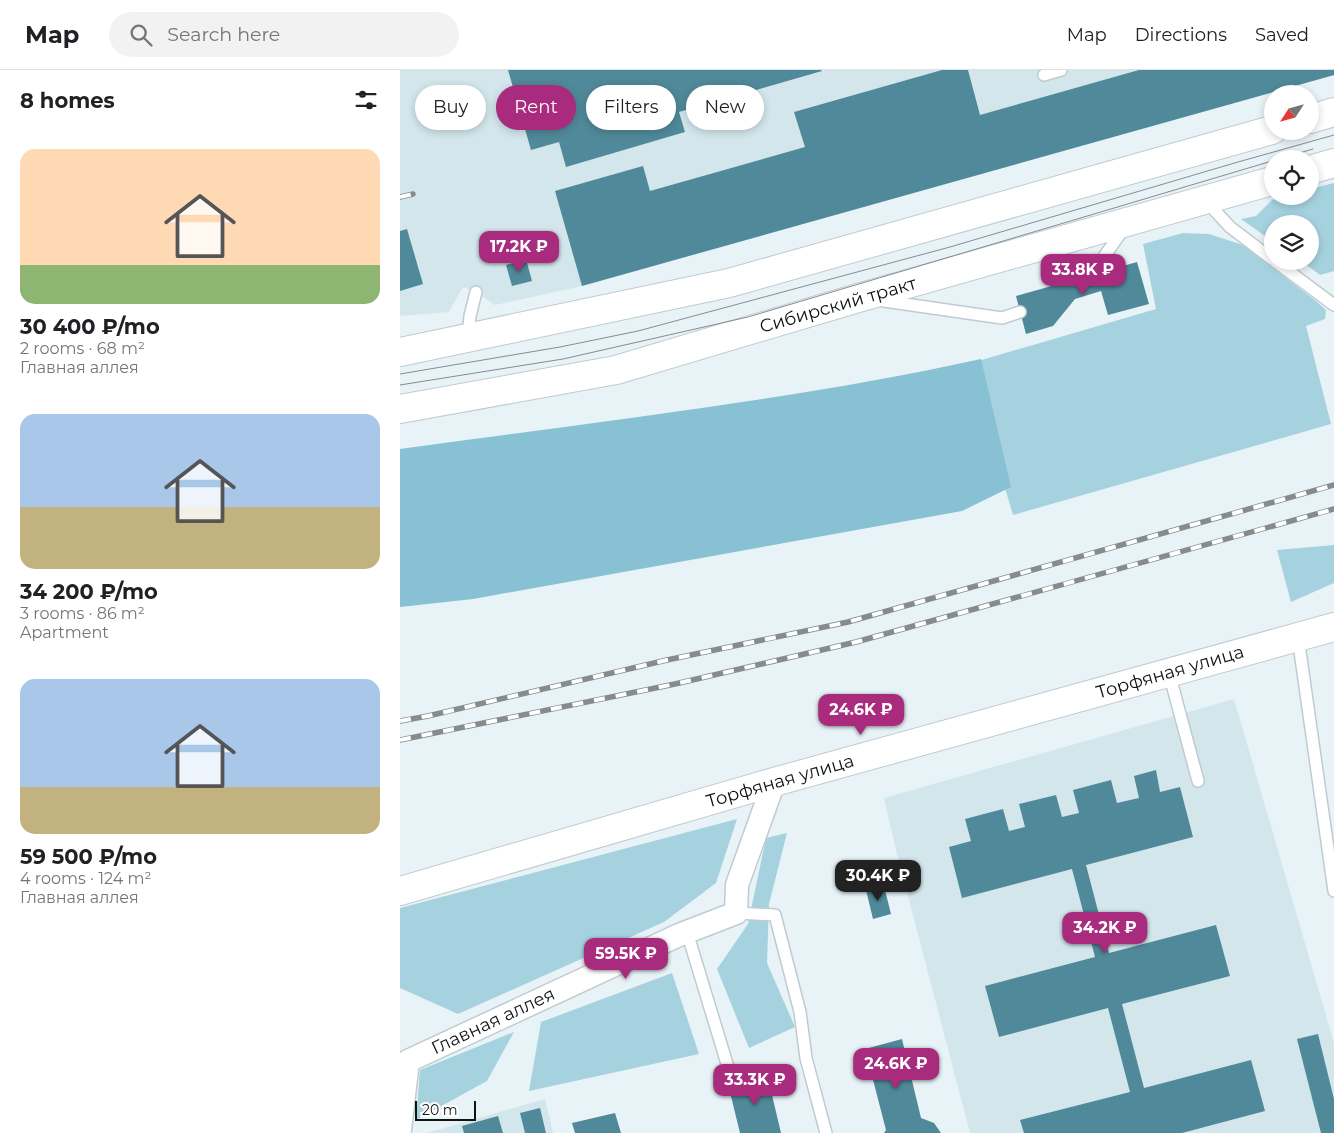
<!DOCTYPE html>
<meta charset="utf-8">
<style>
body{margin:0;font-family:Montserrat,sans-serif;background:#f2f2f2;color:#202124;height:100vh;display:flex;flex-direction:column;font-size:19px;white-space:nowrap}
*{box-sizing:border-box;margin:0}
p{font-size:16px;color:#757577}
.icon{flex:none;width:28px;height:28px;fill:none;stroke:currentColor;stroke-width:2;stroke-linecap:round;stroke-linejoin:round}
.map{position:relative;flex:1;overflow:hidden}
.side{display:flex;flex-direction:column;background:#fff;width:400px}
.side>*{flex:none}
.hud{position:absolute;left:15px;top:15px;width:475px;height:45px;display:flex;gap:10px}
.needle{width:32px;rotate:234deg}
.controls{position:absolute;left:864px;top:15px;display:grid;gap:10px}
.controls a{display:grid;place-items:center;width:55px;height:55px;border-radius:50%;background:#fff;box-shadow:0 2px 8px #0003;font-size:25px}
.scale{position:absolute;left:15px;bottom:12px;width:61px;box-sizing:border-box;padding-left:5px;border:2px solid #0f1314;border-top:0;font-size:14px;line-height:18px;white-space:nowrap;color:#0f1314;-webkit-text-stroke:4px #fff;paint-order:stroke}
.price{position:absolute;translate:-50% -42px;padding:0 11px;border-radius:10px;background:#a82b7d;color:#fff;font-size:16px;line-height:32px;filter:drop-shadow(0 1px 2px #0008)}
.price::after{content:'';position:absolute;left:50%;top:30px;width:15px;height:11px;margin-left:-8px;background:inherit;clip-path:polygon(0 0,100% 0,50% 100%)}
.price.selected{background:#222;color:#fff}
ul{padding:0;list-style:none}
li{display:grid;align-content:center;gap:10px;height:265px;padding:0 20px}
li span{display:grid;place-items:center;height:155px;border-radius:15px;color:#555}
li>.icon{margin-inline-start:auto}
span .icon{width:90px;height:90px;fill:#fffc;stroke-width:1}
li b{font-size:21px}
h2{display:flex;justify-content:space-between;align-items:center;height:60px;padding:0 20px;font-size:21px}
.chip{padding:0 18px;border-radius:22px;background:#fff;box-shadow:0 2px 8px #0003;font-size:18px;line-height:45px}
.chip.selected{background:#a82b7d;color:#fff}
header{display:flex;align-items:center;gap:30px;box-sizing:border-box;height:70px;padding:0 25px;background:#fff;border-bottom:1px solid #e0e0e0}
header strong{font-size:24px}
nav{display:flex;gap:28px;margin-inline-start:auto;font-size:18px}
.search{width:350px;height:45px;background:#f2f2f2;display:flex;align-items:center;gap:12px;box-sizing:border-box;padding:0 18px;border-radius:28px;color:#757577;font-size:19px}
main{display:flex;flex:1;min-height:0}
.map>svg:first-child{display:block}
.built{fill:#d2e6ec}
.green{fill:#a6d2e0}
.forest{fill:#88c1d3}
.building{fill:#508999}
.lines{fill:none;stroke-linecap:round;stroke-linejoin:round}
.lane-casing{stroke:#c0cbcf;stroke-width:14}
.street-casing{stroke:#c0cbcf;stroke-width:25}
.secondary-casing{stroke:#c0cbcf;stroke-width:30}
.primary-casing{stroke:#c0cbcf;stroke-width:30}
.lane{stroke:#fff;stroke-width:11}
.street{stroke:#fff;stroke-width:22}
.secondary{stroke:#fff;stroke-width:28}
.primary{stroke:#fff;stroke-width:28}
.tram{stroke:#858c8f;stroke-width:1}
.rail-casing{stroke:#858c8f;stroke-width:5.5}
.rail{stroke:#fff;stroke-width:4;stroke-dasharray:11;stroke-linecap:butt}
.labels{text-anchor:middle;stroke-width:4;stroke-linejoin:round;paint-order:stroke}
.street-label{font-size:18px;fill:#0f1314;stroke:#fff}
</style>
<header>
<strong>Map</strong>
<div class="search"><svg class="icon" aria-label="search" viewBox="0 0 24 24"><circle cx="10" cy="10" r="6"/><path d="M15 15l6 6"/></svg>Search here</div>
<nav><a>Map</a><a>Directions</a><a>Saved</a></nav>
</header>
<main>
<section class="side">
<h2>8 homes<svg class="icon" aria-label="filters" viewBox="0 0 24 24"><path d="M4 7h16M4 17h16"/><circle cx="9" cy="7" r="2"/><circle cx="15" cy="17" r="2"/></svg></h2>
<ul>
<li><span style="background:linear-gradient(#ffd9b3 75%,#8fb573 0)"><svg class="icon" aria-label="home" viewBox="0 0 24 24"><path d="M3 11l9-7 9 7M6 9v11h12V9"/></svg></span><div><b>30 400 ₽/mo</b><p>2 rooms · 68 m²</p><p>Главная аллея</p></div></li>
<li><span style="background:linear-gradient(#a9c7e8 60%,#c2b280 0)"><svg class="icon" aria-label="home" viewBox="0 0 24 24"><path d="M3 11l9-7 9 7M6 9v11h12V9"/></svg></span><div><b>34 200 ₽/mo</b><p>3 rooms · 86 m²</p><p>Apartment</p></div></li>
<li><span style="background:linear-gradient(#a9c7e8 70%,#c2b280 0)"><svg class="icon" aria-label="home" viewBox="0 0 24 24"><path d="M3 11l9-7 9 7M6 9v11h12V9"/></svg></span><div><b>59 500 ₽/mo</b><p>4 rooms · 124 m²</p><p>Главная аллея</p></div></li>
</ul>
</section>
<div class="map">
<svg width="934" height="1063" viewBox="0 0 934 1063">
<rect width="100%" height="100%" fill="#e8f3f7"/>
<g class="built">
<path d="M0,0H934V5L182,216L95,235L76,222L63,217L49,242L0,246Z"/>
<path d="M834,629L934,973V1063H570L498,788L484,728Z"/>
<path d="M145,1029L153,1063H27Z"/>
</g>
<g class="green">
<path d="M934,113V201L920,205L901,191H910V154H872V171L841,149L856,146L872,130L885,126H910V119Z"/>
<path d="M783,163L809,164L843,175L916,231L926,240L925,249L906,256L931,354L613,445L568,294L756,239L743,174Z"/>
<path d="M934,475V513L891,532L877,480Z"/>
<path d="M337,749L316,813L264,852L58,944L0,918V838Z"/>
<path d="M387,763L369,834L367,893L395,957L349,978L317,899L348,854L366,768Z"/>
<path d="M272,903L299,984L129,1021L141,952Z"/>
<path d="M114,962L87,1011L16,1050L20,1000Z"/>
</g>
<path class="forest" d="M581,289L611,417L562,441L73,529L0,537V379C194,352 389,331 581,289Z"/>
<g class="building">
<path d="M108,0H421L422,1L279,42L285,62L166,97L159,72L131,80Z"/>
<path d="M542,0H568L580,45L739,0H934V5L182,216L155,121L243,96L250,121L405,77L394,42Z"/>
<path d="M7,159L23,214L0,221V161Z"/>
<path d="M126,189L132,211L112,216L106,195Z"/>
<path d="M737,192L749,234L708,245L701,221L675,229L653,256L626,264L616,226Z"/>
<path d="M756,700L760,722L780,717L793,767L686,795L709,883L816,855L830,906L722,934L744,1018L851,990L865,1041L782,1063H624L620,1050L730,1022L708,938L599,967L585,916L695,887L672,799L562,828L549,777L571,771L565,749L603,739L609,761L625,757L619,734L656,725L662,747L679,743L673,720L711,710L717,733L739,728L734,706Z"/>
<path d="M484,816L491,844L473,849L466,820Z"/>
<path d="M918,964L934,1029V1063H921L897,969Z"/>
<path d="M502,969L521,1048L534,1053L541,1063H484L486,1060L465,979Z"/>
<path d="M367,1004L381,1063H340L328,1014Z"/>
<path d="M140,1038L146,1063H125L120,1043Z"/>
<path d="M215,1043L221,1063H175L172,1053Z"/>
<path d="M98,1046L103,1063H64L62,1056Z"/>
</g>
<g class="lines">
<defs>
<g id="lane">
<path d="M644,5L661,0"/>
<path d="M806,131L830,157L872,189"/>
<path d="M875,191L934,235"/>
<path d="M691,205L725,157"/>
<path d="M477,230L602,248L620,242"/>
<path d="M68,267L70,246L76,222"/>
<path d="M898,567L934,821"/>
<path d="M769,603L798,711"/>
<path d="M336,843L375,845L400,942L406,988L426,1063"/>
<path d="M287,862L328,997"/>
</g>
<path id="street" d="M0,1060L8,991L279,865L336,843L337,815L374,712"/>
<path id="secondary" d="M0,821L374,712L934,557"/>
<g id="primary">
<path d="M910,49L934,42"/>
<path d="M910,100L934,93"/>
<path d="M0,282L329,213L872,60"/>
<path d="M0,339L216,300L458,228L872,111"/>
</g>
</defs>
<use href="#lane" class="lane-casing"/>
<use href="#street" class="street-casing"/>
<use href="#secondary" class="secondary-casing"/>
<use href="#primary" class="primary-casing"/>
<use href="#lane" class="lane"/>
<use href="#street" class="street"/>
<use href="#secondary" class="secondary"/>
<use href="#primary" class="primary"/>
<g class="tram">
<path d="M879,89L913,79"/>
<path d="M0,304L160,277L238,261L550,177L838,92L934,65"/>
<path d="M0,315L163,289L348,247L872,91"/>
</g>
<defs>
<g id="rail">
<path d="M0,127L13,124"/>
<path d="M0,651L28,646L267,590L448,552L934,415"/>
<path d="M0,670L275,614L456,572L934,439"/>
</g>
</defs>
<use href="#rail" class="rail-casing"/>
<use href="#rail" class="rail"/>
</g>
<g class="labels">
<g class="street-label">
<text transform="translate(438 235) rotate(-16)" y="6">Сибирский тракт</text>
<text transform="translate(770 602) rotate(-16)" y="6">Торфяная улица</text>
<text transform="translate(380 711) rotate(-16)" y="6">Торфяная улица</text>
<text transform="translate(93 951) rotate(-25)" y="6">Главная аллея</text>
</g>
</g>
</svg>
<div class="controls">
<a><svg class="needle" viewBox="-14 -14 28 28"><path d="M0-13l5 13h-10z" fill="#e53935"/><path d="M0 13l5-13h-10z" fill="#757577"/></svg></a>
<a><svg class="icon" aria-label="locate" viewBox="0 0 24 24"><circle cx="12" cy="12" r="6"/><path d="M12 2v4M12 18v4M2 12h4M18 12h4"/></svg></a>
<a><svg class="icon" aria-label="layers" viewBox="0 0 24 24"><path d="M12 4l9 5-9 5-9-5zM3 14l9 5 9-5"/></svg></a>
</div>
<div class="scale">20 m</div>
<b class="price" style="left:119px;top:203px">17.2K ₽</b>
<b class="price" style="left:683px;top:226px">33.8K ₽</b>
<b class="price" style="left:461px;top:666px">24.6K ₽</b>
<b class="price selected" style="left:478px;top:832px">30.4K ₽</b>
<b class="price" style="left:705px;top:884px">34.2K ₽</b>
<b class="price" style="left:226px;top:910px">59.5K ₽</b>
<b class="price" style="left:496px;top:1020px">24.6K ₽</b>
<b class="price" style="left:355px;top:1036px">33.3K ₽</b>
<div class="hud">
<a class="chip">Buy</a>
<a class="chip selected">Rent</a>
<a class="chip">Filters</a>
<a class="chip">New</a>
</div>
</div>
</main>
